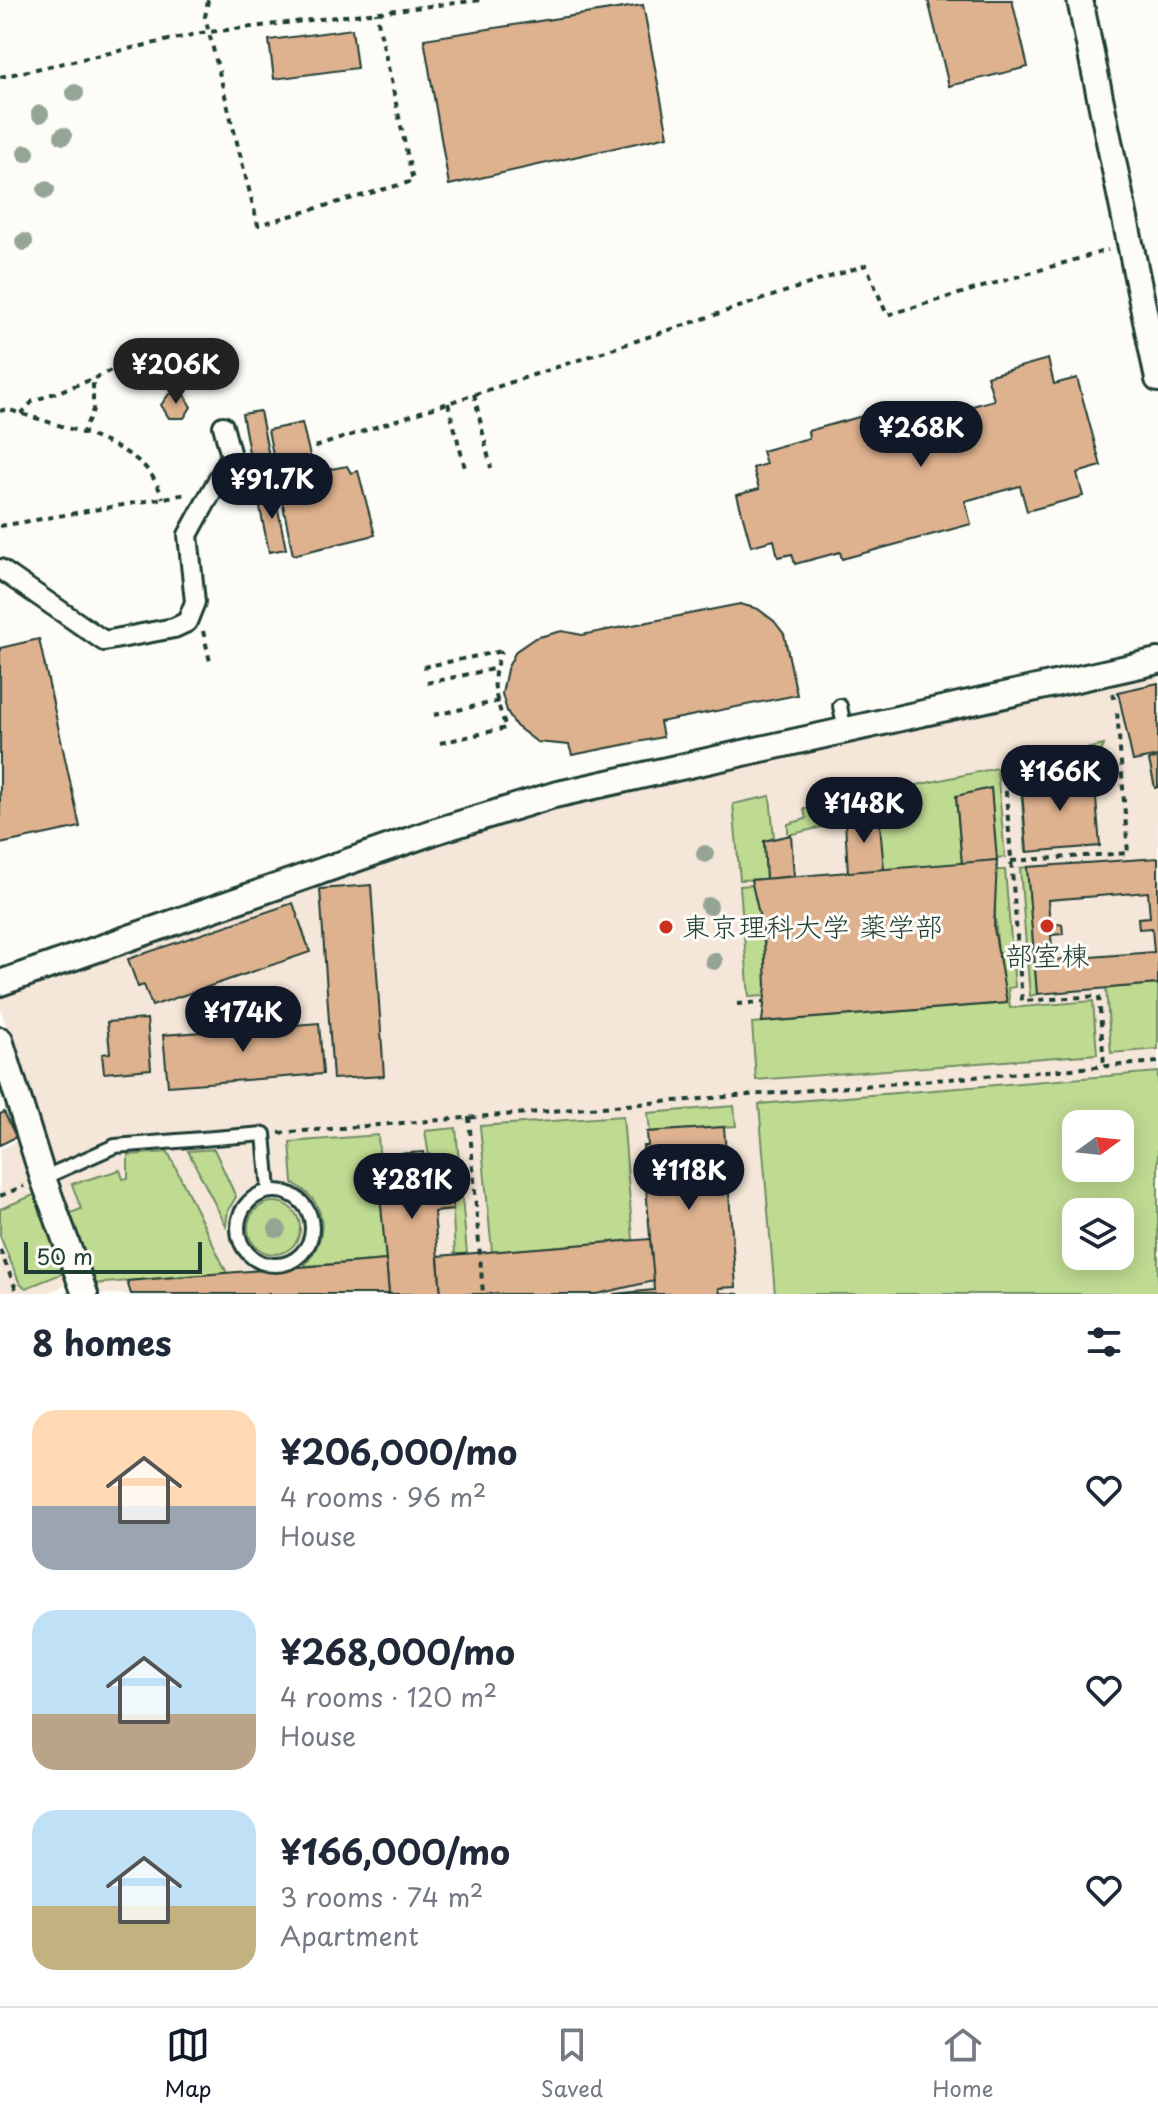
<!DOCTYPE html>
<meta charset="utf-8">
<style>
body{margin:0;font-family:"Playpen Sans","Klee One",sans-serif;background:#f6f6f7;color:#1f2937;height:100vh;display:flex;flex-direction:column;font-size:30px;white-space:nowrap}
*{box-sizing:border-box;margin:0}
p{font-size:26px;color:#747a83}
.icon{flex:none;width:44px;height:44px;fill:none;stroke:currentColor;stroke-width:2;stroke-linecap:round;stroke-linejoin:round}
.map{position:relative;height:1294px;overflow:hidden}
.side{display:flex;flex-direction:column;background:#fff;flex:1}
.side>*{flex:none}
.needle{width:52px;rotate:75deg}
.controls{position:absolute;left:1062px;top:1110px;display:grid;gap:16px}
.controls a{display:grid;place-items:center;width:72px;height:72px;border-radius:16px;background:#fff;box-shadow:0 4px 20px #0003;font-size:40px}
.scale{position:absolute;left:24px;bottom:20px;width:178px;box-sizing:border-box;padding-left:8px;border:4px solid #1f3d34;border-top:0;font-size:22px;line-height:28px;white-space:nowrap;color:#1f3d34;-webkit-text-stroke:6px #fdfcf7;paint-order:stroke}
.price{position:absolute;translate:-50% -68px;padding:0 18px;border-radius:28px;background:#111827;color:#fff;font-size:26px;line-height:52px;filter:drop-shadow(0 2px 4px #0008)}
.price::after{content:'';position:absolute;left:50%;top:48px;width:24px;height:18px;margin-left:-12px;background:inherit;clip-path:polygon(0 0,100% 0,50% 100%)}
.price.active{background:#222;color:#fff}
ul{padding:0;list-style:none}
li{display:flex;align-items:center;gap:24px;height:200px;padding:0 32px}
li span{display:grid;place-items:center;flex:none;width:224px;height:160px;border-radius:24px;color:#555}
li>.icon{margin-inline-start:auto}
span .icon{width:96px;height:96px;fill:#fffc;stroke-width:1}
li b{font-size:34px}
h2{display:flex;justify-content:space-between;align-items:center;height:96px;padding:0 32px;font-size:34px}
.dock{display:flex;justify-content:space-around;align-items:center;height:112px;border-top:2px solid #e0e1e3;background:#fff;font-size:22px;color:#747a83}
.dock a{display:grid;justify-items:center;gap:4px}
.dock .active{color:#111827}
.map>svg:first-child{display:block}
.built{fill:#f4e6d8;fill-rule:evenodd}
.green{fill:#bfdb92;stroke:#6f8c63;stroke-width:2;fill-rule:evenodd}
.building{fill:#deb28f;stroke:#1f3d34;stroke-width:2;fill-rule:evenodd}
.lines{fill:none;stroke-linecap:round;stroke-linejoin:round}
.service-casing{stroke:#1f3d34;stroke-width:18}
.pedestrian-casing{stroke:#1f3d34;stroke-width:24}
.minor-casing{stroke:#1f3d34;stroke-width:30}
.path{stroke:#1f3d34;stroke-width:4;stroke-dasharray:6 6;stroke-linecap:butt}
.service{stroke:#fdfcf7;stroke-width:12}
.pedestrian{stroke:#fdfcf7;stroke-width:18}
.minor{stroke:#fdfcf7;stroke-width:24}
.tree{fill:#94a596}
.poi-dot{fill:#c8321e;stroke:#fdfcf7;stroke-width:3}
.labels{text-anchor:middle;stroke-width:6;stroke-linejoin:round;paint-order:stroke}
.poi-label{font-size:28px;fill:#1f3d34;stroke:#fdfcf7;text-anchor:start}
</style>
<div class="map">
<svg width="1158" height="1294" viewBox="0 0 1158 1294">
<rect width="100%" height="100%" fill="#fdfcf7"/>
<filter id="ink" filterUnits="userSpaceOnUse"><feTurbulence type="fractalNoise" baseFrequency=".0125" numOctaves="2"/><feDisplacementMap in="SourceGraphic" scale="16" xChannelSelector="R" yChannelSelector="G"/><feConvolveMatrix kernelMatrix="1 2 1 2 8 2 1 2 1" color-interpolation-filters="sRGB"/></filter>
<g filter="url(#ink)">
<g class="built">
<path d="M1158,666V1294H97L0,1007V992L492,817ZM1076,1124H1120V1168H1076ZM1076,1212H1120V1256H1076Z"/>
<path d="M18,1140L68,1284L44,1294H0V1150Z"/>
</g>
<g class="green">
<path d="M1104,745L1095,764L1094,775L1022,781L1026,852L1019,764Z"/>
<path d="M997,768L1005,857L996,858L991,788L956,797L962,864L884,870L878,814L788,835V824L806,819L804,809Z"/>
<path d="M770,796L774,838L764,841L766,879L740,880L733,804Z"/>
<path d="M1027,867L1037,994L1030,996L1020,868Z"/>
<path d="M996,870H1005L1015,987L1008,988L1010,1008L1093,1001L1097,1054L756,1080L752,1023L1007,1003C998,954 992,921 996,870Z"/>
<path d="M753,885C761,922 769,958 765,996L749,997L740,886Z"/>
<path d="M1158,984V1049L1111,1053L1106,988Z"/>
<path d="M1158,1072V1294H775L759,1104ZM1076,1124H1120V1168H1076ZM1076,1212H1120V1256H1076Z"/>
<path d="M734,1106L736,1126L650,1132L648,1113Z"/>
<path d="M623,1116L633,1240L492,1252L480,1126Z"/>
<path d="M456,1128L467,1254L455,1255L451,1175L432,1176L425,1131Z"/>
<path d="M378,1135L386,1260L304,1266C329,1237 329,1203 293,1183L290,1142Z"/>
<path d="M214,1149L236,1197L228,1210L226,1226L188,1151Z"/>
<path d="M168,1152L227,1273L93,1284L68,1214L81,1209L72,1184L120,1170L123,1179L128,1178V1155Z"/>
<path d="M36,1194L64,1273L26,1288L20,1284L0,1236V1209Z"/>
<circle cx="274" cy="1228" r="26"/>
</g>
<g class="building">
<path d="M928,0H1012L1028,67L949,86Z"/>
<path d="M643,5L668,136L449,185L424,39Z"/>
<path d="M352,29L357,68L274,79L269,40Z"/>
<path d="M162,359L170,372L163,384H148L140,370L148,360Z"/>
<path d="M1048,359L1054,384L1077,378L1101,466L1077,473L1083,496L1027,511L1020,486L965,501L971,524L842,559L840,552L795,564L792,554L778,557L774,540L751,546L737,495L759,489L753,468L766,464L762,451L809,438L808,431L899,406L904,425L994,400L987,376Z"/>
<path d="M183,393L191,407L184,418H169L161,405L169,394Z"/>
<path d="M260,411L275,487L256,490L242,414Z"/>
<path d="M302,423L314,472L347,466L351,473L358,471L375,535L293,555L268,430Z"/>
<path d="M274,490L286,549L269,552L257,493Z"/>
<path d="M740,604L758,609L774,621L784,634L797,695L660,722L663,737L572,755L569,745L537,742L516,726L507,711L502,694L507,669L516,651L535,638L562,631L582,635Z"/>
<path d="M39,639L80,827L0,844V648Z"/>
<path d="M1158,683V756L1133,761L1118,692Z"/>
<path d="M1158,758V787L1155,788L1149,760Z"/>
<path d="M1094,775L1100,846L1027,852L1021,780Z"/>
<path d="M991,788L997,860L962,864L956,796Z"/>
<path d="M879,814L884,870L848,873L845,822Z"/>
<path d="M791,835L794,876L766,879L764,841Z"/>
<path d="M1158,858V984L1037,994L1027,867ZM1148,892L1150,917L1138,918L1139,929L1152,928L1154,952L1053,960L1051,935L1063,934L1062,924L1050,925L1048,900Z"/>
<path d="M997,860L994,928L1007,1003L762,1022L766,987L764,935L751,880Z"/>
<path d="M371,885L384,1076L333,1079L320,889Z"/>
<path d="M293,903L310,952L152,1006L144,985L138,987L128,959Z"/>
<path d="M147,1019L151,1069L104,1073L102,1054L110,1053L107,1022Z"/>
<path d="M319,1023L323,1074L168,1086L163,1035Z"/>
<path d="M4,1112L16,1137L0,1145V1114Z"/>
<path d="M724,1127L736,1287L719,1288L720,1293L739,1294H613L654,1290L643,1146H648L647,1132Z"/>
<path d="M424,1152L425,1156L430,1155L432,1176L451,1174L453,1210L434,1212L441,1294H389L377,1160L380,1155Z"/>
<path d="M650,1239L654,1281L597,1294H441L438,1256Z"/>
<path d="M386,1260L389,1294H131L127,1281Z"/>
</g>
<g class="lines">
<defs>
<g id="service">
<path d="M840,706L845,731"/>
<path d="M43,1178L115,1146L264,1134L269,1190"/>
<circle cx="275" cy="1228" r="37"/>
</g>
<path id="pedestrian" d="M0,569L104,641L174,628L187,622L195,602L188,535L231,456L223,426"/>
<g id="minor">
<path d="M1080,0L1158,379"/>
<path d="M0,983L433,832L554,795L1158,661"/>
<path d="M0,1040L43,1178L85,1294"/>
</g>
</defs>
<use href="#service" class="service-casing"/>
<use href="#pedestrian" class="pedestrian-casing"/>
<use href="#minor" class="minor-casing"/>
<g class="path">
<path d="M208,0L205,17L258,225L413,181L376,12"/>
<path d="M0,77L201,33L481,0"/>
<path d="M474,394L491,468"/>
<path d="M448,403L466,472"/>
<path d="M0,411L7,409C47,423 114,437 144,466C153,475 158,486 163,498"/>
<path d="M21,414L33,401L93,379"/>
<path d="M82,435L93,410V379L141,355L175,348"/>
<path d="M315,447L866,265L887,315L1108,250"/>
<path d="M0,526L187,494"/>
<path d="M203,631L211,666"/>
<path d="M423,667L502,651"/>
<path d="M427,683L493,669"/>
<path d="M1113,693L1115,703"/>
<path d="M434,715L504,700"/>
<path d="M440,743L506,728C496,698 488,680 502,651"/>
<path d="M1004,767L1022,1001L1099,996L1104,1066"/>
<path d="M1011,861L1128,853L1117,711"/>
<path d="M737,1004L764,1002"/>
<path d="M469,1117L483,1294"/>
<path d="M279,1133L1158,1062"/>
<path d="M0,1196L24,1186"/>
<path d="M0,1250L18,1294"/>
</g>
<use href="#service" class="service"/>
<use href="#pedestrian" class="pedestrian"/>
<use href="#minor" class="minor"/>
</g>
<g class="tree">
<circle cx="75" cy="93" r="9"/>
<circle cx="40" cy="114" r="9"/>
<circle cx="63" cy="136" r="9"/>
<circle cx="26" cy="153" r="9"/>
<circle cx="46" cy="190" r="9"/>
<circle cx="24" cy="242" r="9"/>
<circle cx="705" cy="854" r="9"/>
<circle cx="709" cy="906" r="9"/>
<circle cx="714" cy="961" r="9"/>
<circle cx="277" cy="1229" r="9"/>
</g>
</g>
<g class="poi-dot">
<circle cx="1047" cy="926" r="8"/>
<circle cx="666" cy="927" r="8"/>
</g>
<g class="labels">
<g class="poi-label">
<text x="682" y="937">東京理科大学 薬学部</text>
<text x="1047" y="966" text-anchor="middle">部室棟</text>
</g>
</g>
</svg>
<div class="controls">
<a><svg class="needle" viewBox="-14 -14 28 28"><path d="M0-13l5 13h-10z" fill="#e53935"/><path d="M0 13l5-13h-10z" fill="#747a83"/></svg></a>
<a><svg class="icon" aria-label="layers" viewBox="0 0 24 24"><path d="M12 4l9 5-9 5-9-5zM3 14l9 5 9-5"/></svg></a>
</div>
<div class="scale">50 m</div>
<b class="price active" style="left:176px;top:406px">¥206K</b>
<b class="price" style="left:921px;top:469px">¥268K</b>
<b class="price" style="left:272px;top:521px">¥91.7K</b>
<b class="price" style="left:1060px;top:813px">¥166K</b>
<b class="price" style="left:864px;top:845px">¥148K</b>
<b class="price" style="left:243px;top:1054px">¥174K</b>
<b class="price" style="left:689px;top:1212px">¥118K</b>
<b class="price" style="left:412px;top:1221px">¥281K</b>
</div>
<section class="side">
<h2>8 homes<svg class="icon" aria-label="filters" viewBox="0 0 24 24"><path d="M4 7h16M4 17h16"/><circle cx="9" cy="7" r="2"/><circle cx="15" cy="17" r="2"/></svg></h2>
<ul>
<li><span style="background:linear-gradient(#ffd9b3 60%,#9aa5b1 0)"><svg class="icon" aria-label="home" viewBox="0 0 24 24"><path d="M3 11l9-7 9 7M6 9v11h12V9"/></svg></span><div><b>¥206,000/mo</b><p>4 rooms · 96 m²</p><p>House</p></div><svg class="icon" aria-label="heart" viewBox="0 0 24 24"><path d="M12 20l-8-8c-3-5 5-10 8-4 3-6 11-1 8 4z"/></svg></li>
<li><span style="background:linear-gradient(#bfe0f5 65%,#b9a48a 0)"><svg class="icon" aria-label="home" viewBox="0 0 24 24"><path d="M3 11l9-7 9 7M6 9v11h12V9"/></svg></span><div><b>¥268,000/mo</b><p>4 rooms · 120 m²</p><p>House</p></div><svg class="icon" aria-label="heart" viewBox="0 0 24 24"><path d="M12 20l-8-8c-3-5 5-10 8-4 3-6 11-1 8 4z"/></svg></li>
<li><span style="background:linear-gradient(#bfe0f5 60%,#c2b280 0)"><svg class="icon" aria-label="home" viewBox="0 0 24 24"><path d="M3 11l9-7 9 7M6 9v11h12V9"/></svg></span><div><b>¥166,000/mo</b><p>3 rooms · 74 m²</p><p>Apartment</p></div><svg class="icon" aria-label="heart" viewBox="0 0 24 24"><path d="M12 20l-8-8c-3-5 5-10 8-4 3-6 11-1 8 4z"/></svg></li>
</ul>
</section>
<nav class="dock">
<a class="active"><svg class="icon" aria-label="map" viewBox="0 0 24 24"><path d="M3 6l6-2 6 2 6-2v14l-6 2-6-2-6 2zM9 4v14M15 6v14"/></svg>Map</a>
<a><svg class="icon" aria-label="saved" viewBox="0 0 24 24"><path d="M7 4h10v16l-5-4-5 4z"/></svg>Saved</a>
<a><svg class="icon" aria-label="home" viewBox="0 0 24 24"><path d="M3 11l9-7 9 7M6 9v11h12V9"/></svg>Home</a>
</nav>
